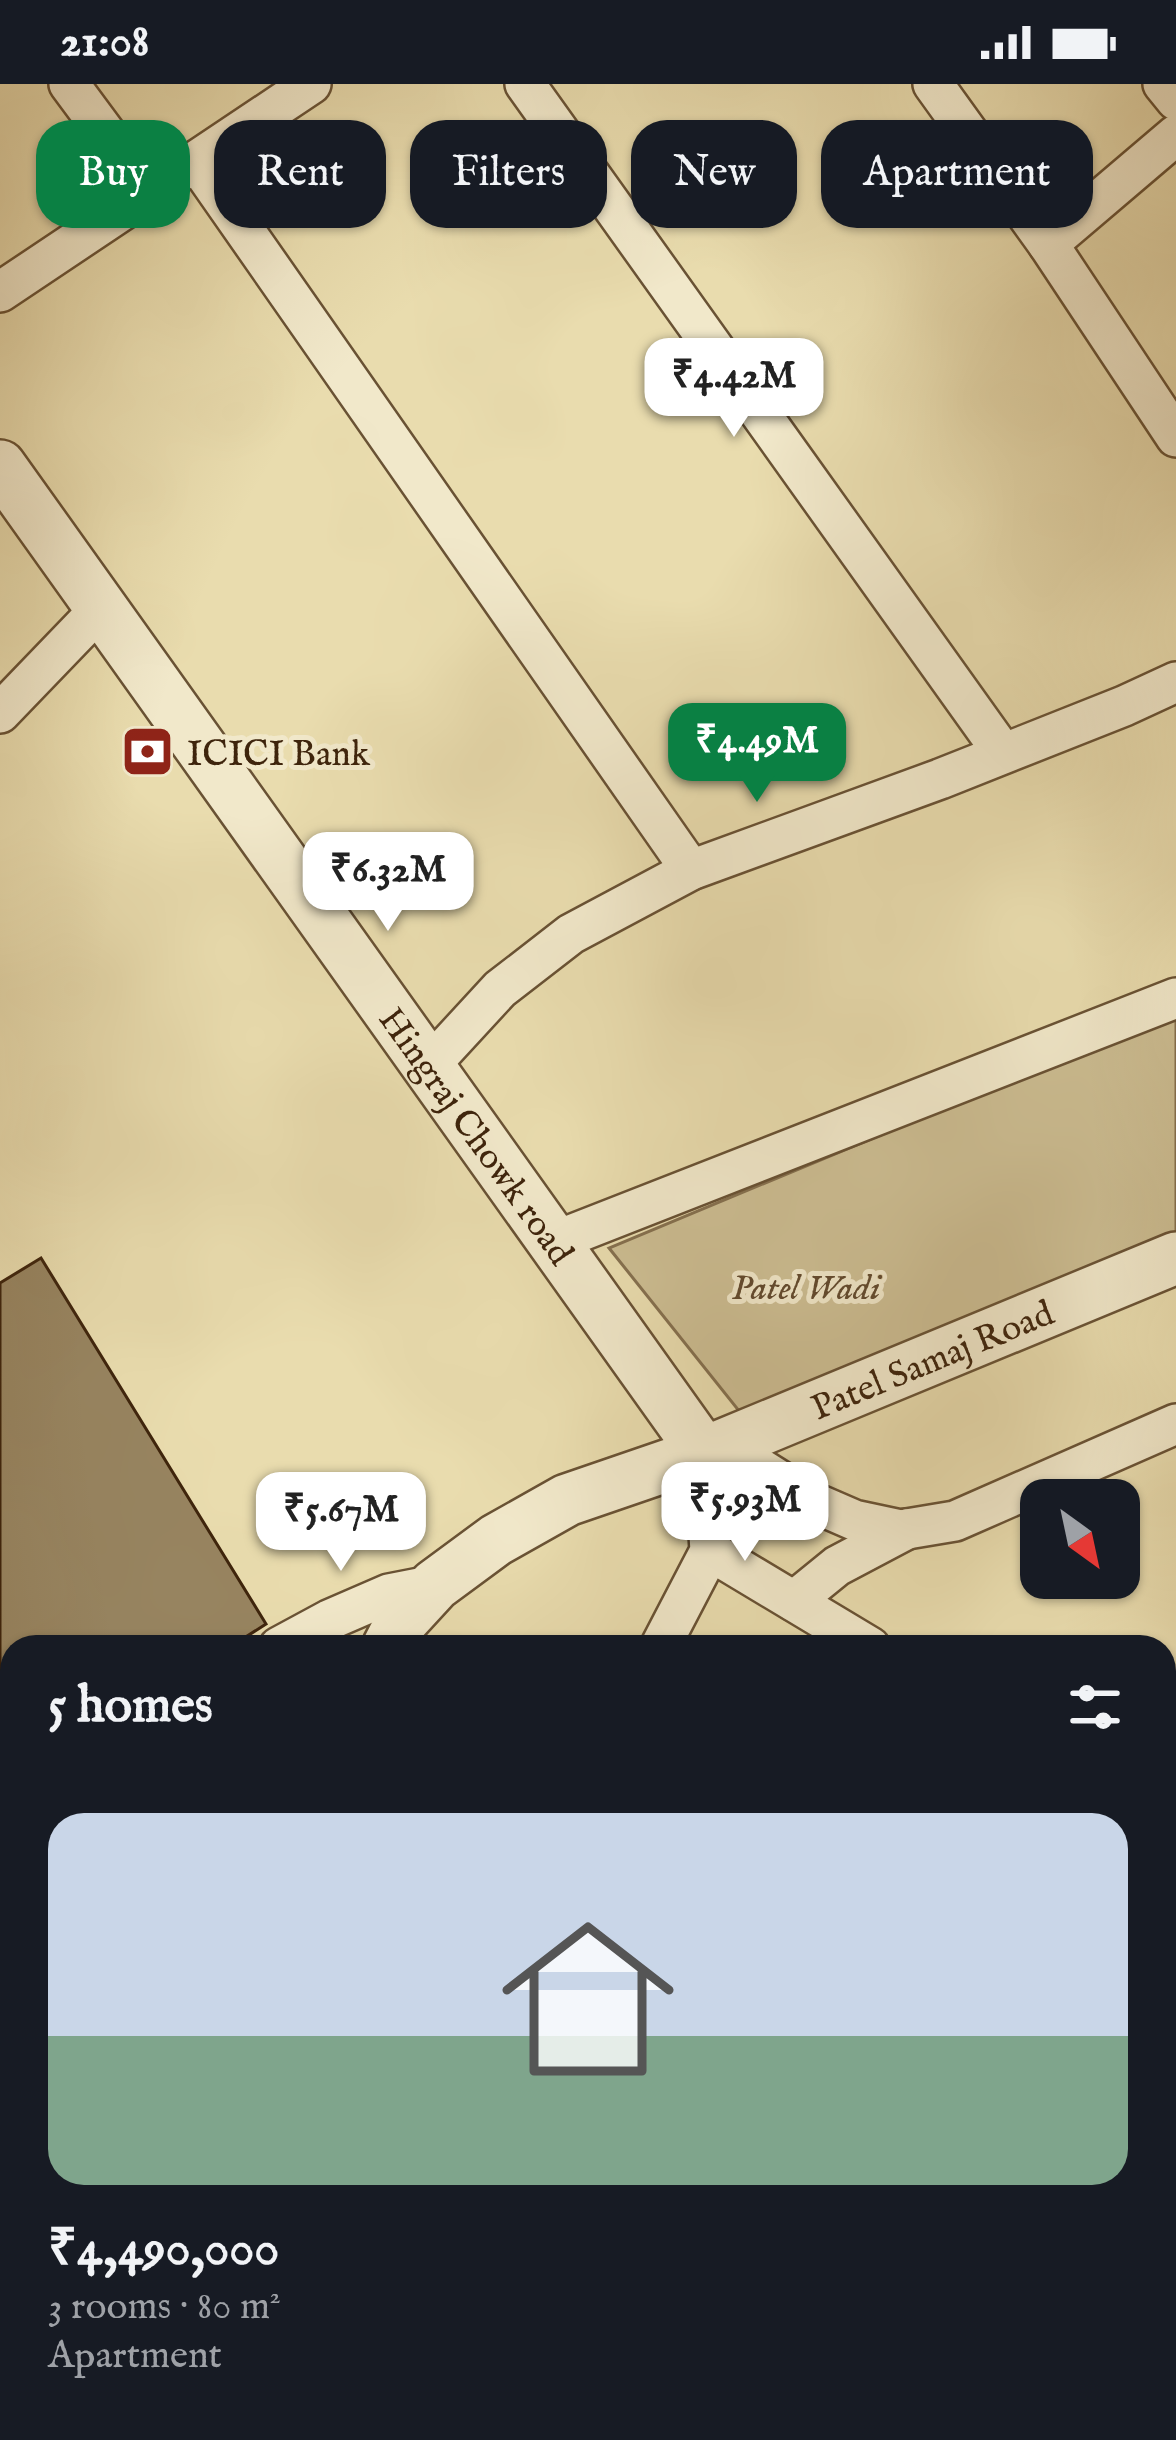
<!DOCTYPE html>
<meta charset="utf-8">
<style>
body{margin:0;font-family:"IM FELL English",serif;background:#20242c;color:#f1f3f6;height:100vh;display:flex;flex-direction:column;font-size:45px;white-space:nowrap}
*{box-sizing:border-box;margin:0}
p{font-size:39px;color:#9ea1a6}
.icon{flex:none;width:66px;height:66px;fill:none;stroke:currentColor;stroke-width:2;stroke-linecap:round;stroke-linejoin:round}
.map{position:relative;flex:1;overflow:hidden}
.drawer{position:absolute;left:0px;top:1551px;width:1176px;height:807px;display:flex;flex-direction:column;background:#171b24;border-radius:36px 36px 0 0;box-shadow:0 3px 9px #0004}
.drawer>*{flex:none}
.top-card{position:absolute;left:36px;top:36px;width:1104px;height:108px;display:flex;gap:24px}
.needle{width:78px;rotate:147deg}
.tools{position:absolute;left:1020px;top:1395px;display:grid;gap:24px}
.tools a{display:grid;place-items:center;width:120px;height:120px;border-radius:24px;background:#171b24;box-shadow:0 3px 9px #0004;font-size:60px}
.price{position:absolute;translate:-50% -102px;padding:0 27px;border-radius:24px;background:#fff;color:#222;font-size:39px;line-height:78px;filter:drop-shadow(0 3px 6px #0008)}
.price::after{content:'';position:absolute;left:50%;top:72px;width:36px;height:27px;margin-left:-18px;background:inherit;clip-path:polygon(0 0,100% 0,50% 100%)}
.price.current{background:#0b8043;color:#fff}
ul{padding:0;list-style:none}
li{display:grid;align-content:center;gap:24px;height:636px;padding:0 48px}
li+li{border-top:3px solid #363941}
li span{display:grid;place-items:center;height:372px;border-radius:36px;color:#555}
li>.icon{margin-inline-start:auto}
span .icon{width:216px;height:216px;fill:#fffc;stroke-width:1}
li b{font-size:51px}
h2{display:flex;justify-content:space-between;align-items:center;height:144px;padding:0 48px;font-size:51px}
.tag{padding:0 42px;border-radius:36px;background:#171b24;box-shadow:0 3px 9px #0004;font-size:42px;line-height:108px}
.tag.current{background:#0b8043;color:#fff}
.status{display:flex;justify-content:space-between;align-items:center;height:84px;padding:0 60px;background:#171b24;direction:ltr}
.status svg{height:33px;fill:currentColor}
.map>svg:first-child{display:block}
.green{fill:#ccbd92;stroke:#85704f;stroke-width:3}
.building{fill:#978460;stroke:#3e240c;stroke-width:3}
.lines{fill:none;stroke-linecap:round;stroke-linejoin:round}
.service-casing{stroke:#695234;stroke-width:26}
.minor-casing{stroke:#695234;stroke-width:44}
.tertiary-casing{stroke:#695234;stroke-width:56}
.service{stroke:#f1e8ca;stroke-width:21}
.minor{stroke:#f1e8ca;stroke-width:39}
.tertiary{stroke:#f1e8ca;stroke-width:51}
.labels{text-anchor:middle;stroke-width:10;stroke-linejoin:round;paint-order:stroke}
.poi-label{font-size:36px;fill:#3e240c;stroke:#f1e8ca;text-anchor:start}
.street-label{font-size:36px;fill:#3e240c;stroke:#f1e8ca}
.park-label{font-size:36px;font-style:italic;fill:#624a2e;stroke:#f1e8ca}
</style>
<div class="status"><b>21:08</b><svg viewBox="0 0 49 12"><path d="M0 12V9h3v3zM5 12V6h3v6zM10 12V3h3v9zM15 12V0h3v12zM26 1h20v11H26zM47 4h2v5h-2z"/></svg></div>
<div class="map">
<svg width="1176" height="2356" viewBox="0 0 1176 2356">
<rect width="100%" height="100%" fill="#e9dcae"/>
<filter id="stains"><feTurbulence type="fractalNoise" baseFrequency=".00167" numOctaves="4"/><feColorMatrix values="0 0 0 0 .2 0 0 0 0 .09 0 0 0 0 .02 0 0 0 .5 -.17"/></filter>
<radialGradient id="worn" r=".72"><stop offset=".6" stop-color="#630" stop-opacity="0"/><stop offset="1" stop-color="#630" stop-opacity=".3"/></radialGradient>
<path class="green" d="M1176,928V1153L755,1347L609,1164Z"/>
<path class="building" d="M41,1174L266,1540L230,1563H12V1692L0,1676V1199Z"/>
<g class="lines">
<defs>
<path id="service" d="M998,2346L1018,2356"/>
<g id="minor">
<path d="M69,0L149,108"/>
<path d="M525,0L1003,669"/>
<path d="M933,0L1048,160L1176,353"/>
<path d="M1163,0L1176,16"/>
<path d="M196,77L691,786"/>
<path d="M1048,160L1176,51"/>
<path d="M0,208L311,0"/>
<path d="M0,629L102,523"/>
<path d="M429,982L500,905L571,850L691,786L940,695L1124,622L1176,598"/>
<path d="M553,1158L1176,914"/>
<path d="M723,1361L817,1420L854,1436L901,1446L955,1437L1176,1340"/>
<path d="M710,1467L870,1563"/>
<path d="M794,1517L837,1482L907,1445"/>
<path d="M279,1563L329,1536L389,1510L435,1501"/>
<path d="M660,1563L710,1467L704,1369"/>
<path d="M1164,1628L1176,1621"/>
<path d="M0,1746L12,1737"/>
<path d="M1164,1775L1176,1799"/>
<path d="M0,2235L12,2241"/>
<path d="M217,2346L237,2356"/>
<path d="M593,2356L599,2346"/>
</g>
<g id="tertiary">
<path id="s1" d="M0,382L704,1369"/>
<path id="s2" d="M388,1563L401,1538L435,1501L496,1456L567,1416L704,1369L1176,1174"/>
<path d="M0,2335L12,2311"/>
</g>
</defs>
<use href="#service" class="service-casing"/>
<use href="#minor" class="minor-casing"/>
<use href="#tertiary" class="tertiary-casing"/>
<use href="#service" class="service"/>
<use href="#minor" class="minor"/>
<use href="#tertiary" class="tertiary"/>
</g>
<defs>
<symbol id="bank-square" viewBox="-11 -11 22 22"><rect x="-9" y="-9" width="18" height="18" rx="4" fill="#8f2418" stroke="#f1e8ca"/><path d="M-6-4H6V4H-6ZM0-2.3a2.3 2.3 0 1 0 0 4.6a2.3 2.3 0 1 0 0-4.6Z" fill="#fff"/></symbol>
</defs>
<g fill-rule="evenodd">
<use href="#bank-square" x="118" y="638" width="59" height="59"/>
</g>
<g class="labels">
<g class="poi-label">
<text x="187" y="681">ICICI Bank</text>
</g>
<g class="street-label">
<text dy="13" stroke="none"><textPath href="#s1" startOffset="822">Hingraj Chowk road</textPath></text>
<text dy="13" stroke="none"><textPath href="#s2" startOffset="627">Patel Samaj Road</textPath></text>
</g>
<g class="park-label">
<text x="806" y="1215">Patel Wadi</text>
</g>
</g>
<rect width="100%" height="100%" filter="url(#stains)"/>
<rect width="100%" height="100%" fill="url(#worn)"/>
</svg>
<div class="tools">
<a><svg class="needle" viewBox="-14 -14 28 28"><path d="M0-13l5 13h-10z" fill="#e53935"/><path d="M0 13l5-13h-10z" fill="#9ea1a6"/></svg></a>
</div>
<b class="price" style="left:734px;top:356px">₹4.42M</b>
<b class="price current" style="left:757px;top:721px">₹4.49M</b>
<b class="price" style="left:388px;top:850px">₹6.32M</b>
<b class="price" style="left:745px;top:1480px">₹5.93M</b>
<b class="price" style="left:341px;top:1490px">₹5.67M</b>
<div class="top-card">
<a class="tag current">Buy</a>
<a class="tag">Rent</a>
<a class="tag">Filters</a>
<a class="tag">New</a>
<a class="tag">Apartment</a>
</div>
<section class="drawer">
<h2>5 homes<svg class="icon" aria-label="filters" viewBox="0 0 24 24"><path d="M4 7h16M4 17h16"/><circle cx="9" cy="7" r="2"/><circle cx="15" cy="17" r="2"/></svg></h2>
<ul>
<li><span style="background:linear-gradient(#c9d6e8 60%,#7fa58c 0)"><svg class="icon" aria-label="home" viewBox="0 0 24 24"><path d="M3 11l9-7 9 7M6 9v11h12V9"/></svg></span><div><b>₹4,490,000</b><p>3 rooms · 80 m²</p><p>Apartment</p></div></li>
</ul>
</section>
</div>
